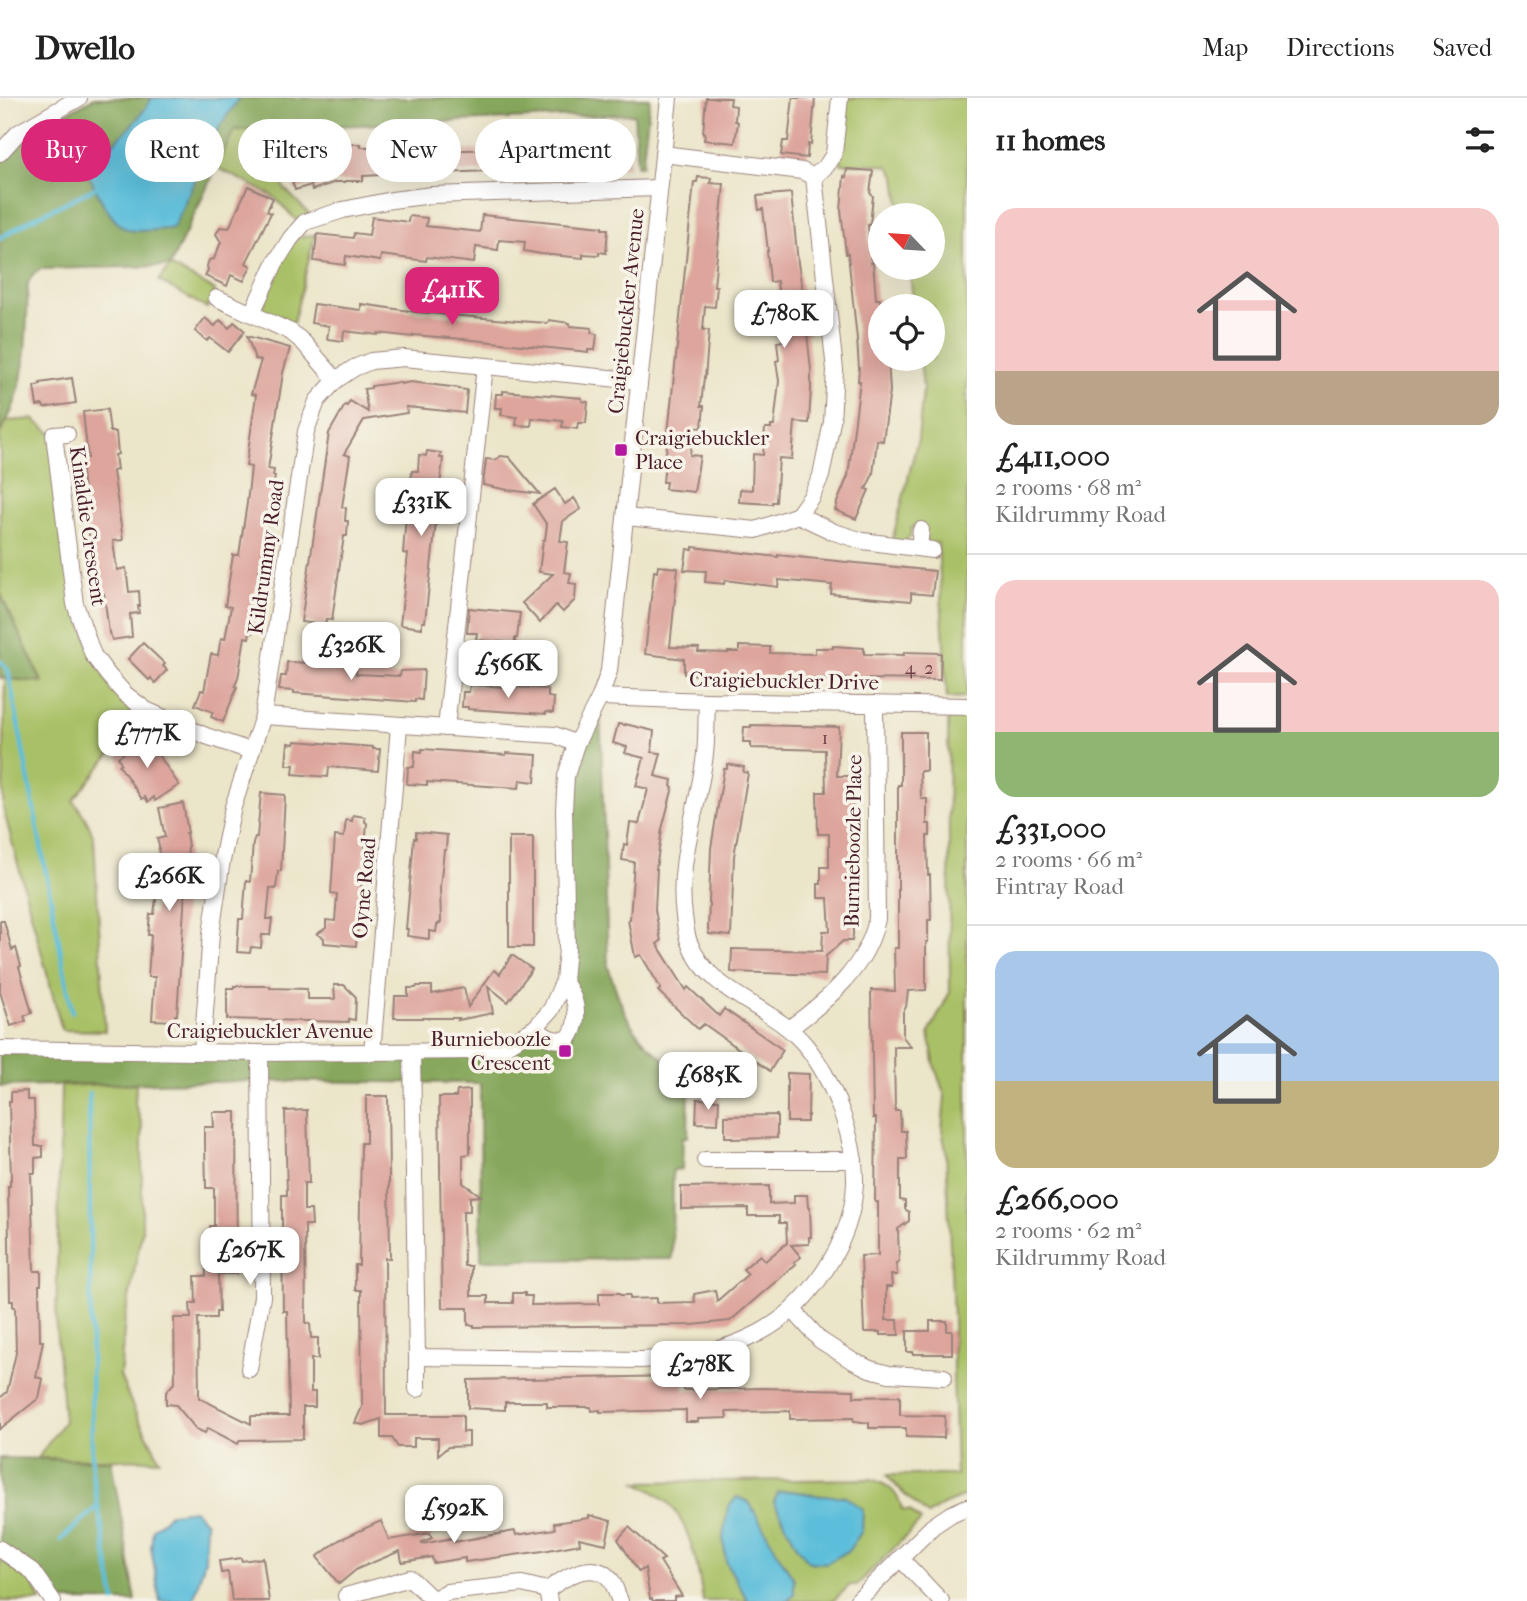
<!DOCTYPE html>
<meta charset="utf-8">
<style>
body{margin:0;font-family:"IM FELL French Canon",serif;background:#f6f6f6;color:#222;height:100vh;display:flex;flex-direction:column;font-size:26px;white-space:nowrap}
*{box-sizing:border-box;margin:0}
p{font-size:23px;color:#767676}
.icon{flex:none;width:38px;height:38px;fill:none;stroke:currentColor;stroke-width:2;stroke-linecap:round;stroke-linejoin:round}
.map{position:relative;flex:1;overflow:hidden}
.details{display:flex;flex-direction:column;background:#fff;width:560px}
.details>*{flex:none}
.hud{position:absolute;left:21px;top:21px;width:665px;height:63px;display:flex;gap:14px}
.needle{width:46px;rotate:295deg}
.controls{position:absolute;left:868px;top:105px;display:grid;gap:14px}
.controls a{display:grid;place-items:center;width:77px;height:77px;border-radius:50%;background:#fff;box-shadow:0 7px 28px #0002;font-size:35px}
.price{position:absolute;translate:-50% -60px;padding:0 16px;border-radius:14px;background:#fff;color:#222;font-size:23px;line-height:46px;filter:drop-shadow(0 2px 4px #0008)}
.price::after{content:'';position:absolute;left:50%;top:42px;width:21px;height:16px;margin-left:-10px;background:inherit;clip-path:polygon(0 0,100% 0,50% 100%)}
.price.current{background:#db2777;color:#fff}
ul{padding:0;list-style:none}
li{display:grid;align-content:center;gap:14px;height:371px;padding:0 28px}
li+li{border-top:2px solid #e0e0e0}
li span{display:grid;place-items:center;height:217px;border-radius:21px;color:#555}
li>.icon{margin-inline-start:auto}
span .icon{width:126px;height:126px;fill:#fffc;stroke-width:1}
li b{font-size:30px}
h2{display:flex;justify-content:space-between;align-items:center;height:84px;padding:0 28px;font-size:30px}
.chip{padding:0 24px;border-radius:32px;background:#fff;box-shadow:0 7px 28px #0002;font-size:24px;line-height:63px}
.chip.current{background:#db2777;color:#fff}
header{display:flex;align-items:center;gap:42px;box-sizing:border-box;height:98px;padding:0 35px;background:#fff;border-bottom:2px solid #e0e0e0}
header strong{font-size:33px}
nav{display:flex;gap:38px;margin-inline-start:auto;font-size:24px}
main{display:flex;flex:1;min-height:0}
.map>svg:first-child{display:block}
.green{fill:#a9c166;stroke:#7a7048;stroke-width:2}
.forest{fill:#86a75b;stroke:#686343;stroke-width:2}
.water{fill:#5bbeda;stroke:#526e82;stroke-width:2}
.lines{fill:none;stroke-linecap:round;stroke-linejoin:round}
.stream{stroke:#5bbeda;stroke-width:4.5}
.building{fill:#dda59c}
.minor-casing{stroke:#9a827a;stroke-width:18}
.minor{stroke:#fff;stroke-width:16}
.poi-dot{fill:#b5179e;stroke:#f7f3e8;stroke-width:2.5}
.labels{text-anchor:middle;stroke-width:7;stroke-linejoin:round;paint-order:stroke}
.number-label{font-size:18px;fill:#6f4047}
.street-label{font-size:21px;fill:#4a1f2b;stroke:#f7f3e8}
.poi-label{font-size:21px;fill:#4a1f2b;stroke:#f7f3e8;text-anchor:start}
</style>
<header>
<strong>Dwello</strong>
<nav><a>Map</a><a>Directions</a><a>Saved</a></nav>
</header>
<main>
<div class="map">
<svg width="967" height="1503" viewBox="0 0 967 1503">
<rect width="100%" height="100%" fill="#f7f3e8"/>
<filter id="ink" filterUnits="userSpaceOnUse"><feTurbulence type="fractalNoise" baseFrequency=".0143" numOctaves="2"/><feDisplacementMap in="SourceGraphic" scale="14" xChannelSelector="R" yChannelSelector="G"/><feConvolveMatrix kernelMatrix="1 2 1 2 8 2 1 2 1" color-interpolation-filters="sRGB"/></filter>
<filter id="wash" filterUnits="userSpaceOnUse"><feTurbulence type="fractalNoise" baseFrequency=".00686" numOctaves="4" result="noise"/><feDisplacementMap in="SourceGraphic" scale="28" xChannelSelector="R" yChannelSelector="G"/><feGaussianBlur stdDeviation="1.57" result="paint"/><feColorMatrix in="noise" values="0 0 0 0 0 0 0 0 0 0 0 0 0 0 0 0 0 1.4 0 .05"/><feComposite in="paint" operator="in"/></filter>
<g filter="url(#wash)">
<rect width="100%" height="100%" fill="#ebe5c9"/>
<g class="green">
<path d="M846,0H967V599L947,600L938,445H927L923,429H912L910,439L903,444L892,443L918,341L923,290L920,261H933V208H914L909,170H933V117H901L896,79L888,68L871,66H841Z"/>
<path d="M266,31L284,90L314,121L301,127L273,98L216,69L234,32Z"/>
<path d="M315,137L291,234L252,215L291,140Z"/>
<path d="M170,168L215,192L207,210L159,183Z"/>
<path d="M33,321L54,337L75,506L93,557L146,612L73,703C84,715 89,726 94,741L105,933L62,932L3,710L5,581L42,583L0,495V335L7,323Z"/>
<path d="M948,616L967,617V1397L943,1407L928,1417L904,1396L886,1377H956L953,1271V1220L946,1053L942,1032L945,998L935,970L929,935L950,894Z"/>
<path d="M136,985L135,1006L142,1027V1133L125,1221L120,1278L135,1314L160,1362L38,1360L64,1323L56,1230L61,988Z"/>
<path d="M871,1381C887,1386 899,1394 902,1412L910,1413L921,1423L857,1487H850L833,1503H703C699,1473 692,1435 673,1410C663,1398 650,1391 637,1384Z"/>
<path d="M0,1462L31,1482L41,1503H0Z"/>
</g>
<g class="forest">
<path d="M94,0H650L642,68H637L634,16L234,32L170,168L41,171L33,176L28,185C26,236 29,290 0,335V64L25,37Z"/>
<path d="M0,495L42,584L0,580Z"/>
<path d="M600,599L608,868C614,887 620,907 630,924C644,948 667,964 689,980L688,1039H683L682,1071L673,1072L672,1161L481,1162L480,985L261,983L0,988V951L477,953L535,930L572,937L564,882L566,678Z"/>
<path d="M0,1360L111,1362L136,1503H53L0,1451Z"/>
</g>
<g class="water">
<path d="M152,0H239L220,28L173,130C162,131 139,135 129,132C109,126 94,87 85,69C110,48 136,28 152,0Z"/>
<path d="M792,1393L821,1398H844L863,1411L862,1433L849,1452L826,1465L809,1464L797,1448L774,1404L778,1394Z"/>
<path d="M737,1399L749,1404L780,1459L794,1481V1496L788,1503H748L726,1464L723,1439L728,1409Z"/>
<path d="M194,1412L206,1424L205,1461L193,1503H160L151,1449L153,1431L171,1415Z"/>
</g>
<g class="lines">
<g class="stream">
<path d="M0,140L32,121L95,90"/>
<path d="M0,563L8,572L72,914"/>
<path d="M89,995L92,1375L115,1503"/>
<path d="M61,1442L98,1408"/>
</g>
</g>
<g id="blocks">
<g class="building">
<path d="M706,0H731L730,7L736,8L735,23L738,24L735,45L704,42L705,35H703Z"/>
<path d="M793,0H815L811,47L808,46L807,60L781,57L783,43H788Z"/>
<path d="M627,35L629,69L587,71V69L442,75L399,74V76L363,78V83H345V84H336L312,92L311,87L295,92L286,65L318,55L347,56V46H361V49H436V53L495,51V42L519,41V38L532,37V43H555V45L591,42V40H603L602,36Z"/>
<path d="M847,71L873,73L870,95L873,98L870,127H868L871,165L873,164L876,201H880V261H888L890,293L883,343L877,342L873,376L866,391L869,392L856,421L835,412L837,407H836L848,378L860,283H858L859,270L857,241L848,156H846L841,112L844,78L846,79Z"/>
<path d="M698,79L711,80L710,85L724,86L714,188H717L715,209L705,208L703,232H709L705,280L704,279L701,308H704L702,330L693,329L690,357L700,358L694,394L665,391L666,384H663L694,84H697Z"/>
<path d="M248,88L273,100L267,113L271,115L246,165L251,168L244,183L231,177L227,188L205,178L208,172L207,168L209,162L214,161L221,144L216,136L220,129L229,130Z"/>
<path d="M791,95L798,165L809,235H807L811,272V290L809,325L795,324L792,361L779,360L776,404H772V406L739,404L740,391L752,392L753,356L763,357L765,330H771V328H774L779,283L776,263L779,262L777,244L783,243L777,183L770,184L767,153H768L763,111L759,112L757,98Z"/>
<path d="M482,117L602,129V131H608L606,155L599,154V157L583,156V160L541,156L524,153L525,144L499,142L498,152L476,149L474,165L427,159L426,163L381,157L380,163L346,158L345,167L314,163L317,136L353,140L354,135L369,137L372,119L408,124L409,118L427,120L426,128L480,134Z"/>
<path d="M314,206L361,212V206L416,214L518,223L548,225L549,222L570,225V228L592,230L591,235L597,236L595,252H588V254L463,241L413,237V239L378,235V237L344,233L343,243L327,241L329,228L311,225Z"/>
<path d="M205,220L215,228L220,222L229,230L234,224L245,233L228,254L210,240L207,243L195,233Z"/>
<path d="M247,238L290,250L283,275L268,371L274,372L273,378H275L254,503L257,504L252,535L250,534L249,540L245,539L238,580L235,588L237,589L223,624L211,619L213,614L195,607L201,592L204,593L211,556L218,557L221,540L225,541L231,509L225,508L233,457H239L247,405L251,369L246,368L256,297L251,296L261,262L255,261Z"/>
<path d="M72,280L76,305L44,310L43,307L37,308L34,288L41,287L40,285Z"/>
<path d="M400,284L401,286L410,284L459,290V291L467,292L465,315L406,309L407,315L364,322L344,356L350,358L342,409L346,410L345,423H348L347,438H344L340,465L332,522L326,521L325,527L301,524L329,335L345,307L347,308L350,303L368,314L364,291L371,290V288Z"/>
<path d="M503,293L582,300V303L588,304L586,325H578L577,331L562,329L563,323L532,320L531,328L516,327L517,319L501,317L502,310H495L496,296H503Z"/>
<path d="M107,311L110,334H116L118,356L115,357L117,372L113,373L123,442L113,443L117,472L126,470L129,494L139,493L140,508H138L139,515L130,516L132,539L112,542L110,534L109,535L104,496L96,497L81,366H82L81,360H88L83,314Z"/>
<path d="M427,353L441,355L440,360H443L425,524H422V530L400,527L408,456L403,455L407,405L409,406L412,373H418L419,357L426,358Z"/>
<path d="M501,358L509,359L540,396L508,392L483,387L486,361L495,362Z"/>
<path d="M555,391L565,406L574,400L581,411L563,423L560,443L568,444L564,474L571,475L569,485L576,486L575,502L563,514L556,507L540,525L522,505L553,476L539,474L543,442H545L547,427L533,406Z"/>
<path d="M693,449L778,459V457L935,473L932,497L911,495V503L831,496L832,487L779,482L778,489L725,482L724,486L705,484L706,473L684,472L687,451L693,452Z"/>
<path d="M658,468L678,470L670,549L699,550L698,554L728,555V554H739V548L770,549V555L815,556V550H833V548L864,550V556L904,557V554L941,555L940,582L769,580L684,576V561L645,556L654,473L657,474Z"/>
<path d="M469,510L520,515L517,540H515V545L476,542L477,535H467Z"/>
<path d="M143,545L165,566L163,568L167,572L155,585L151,580L149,582L128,561Z"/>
<path d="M311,563L356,566V576L400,578L401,573L424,572L422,602L415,601V604L294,595V593L279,592L281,578H286L287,564L311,565Z"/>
<path d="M470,587L548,591V599L554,600L553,615L546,614V616L468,611V609H462L463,594H469Z"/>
<path d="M618,626L625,627V626L654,633L652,654L661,655L655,678L672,682L671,688L673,689L662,731L656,771H657L655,812L661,843L657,846L686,892L688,889L719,918L724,911L783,952L770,973L704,926L698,931L658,893L661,891L641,857L635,859L628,822L630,821L634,764L622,762L624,746L627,747L630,725L639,726L648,691L636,688L644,660L625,655L627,649L613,645Z"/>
<path d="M751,627L839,629L837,678H852L853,836L852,843H843L826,858L825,877L731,874L732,851L822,853L823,833H830L828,800H818V786H821V769H829V736H818L817,694H826L825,652L751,650V644H743L744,629H751Z"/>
<path d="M140,634L147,644L149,643L179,687L155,703L154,699L148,704L145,699L142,701L119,667L121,665L118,659L132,650L127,642Z"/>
<path d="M901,634H926V673H920L921,701H927V726H930V738H927L928,777H930L931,822H928V844H926V892L908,893L906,909L903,914V939L911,949H894L895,1013H900L901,1033H906L907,1061H900V1102L905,1103V1111L909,1114V1123L898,1131L899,1163L896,1165L897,1177H891L892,1189H886V1222H898L899,1237H880V1234H864L861,1158L878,1157V1104H875L876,1020H873L871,892L895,893L894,850H898V687H901Z"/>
<path d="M295,643L373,649V651H380L378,673L329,669L328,679L293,676L294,667H286L288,645L294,646Z"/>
<path d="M422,651L506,657V655L537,657L535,684L520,682L519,690L427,684V687L407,686L408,669H414L415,653L422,654Z"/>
<path d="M727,666L744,669L743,674L748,675L734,758L731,838L709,836L708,831L711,750L724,671H727Z"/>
<path d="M261,695L285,697L281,773H278L276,791L270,790L267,821H272L270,837H262L261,850L251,849L250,855L237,854L239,821H243L246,783L250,784L253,745L255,739H257Z"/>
<path d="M183,705L188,735H186L188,748L177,917H175V923L152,922L155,879H148L151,837H148L150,816H154L156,801L159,748L157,741L165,739L159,710Z"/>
<path d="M353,717L365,719V724L367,725L356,848L324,845V840L317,836L326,830V822L335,823L337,796L331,795L335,738L344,739L346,722L352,723Z"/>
<path d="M416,734L447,737L446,752H444L440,789L441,824L437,827L436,834L429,833V841L407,838L408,831H406L414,740L416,741Z"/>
<rect x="509" y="739" width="24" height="110"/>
<path d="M0,823H4L12,852L16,850L21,868L19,869L32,915L24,918L26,923L11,928L0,894Z"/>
<path d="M512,857L532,871L508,904L488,888L493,915L458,922L459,920H394L395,898H408V890H416L417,888H432V896L464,890L468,909L494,872L500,876Z"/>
<path d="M334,887H344L356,899L355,922L349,921V924L227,921V890H234V888H270V890L307,891V901H335Z"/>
<path d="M787,975L809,976L808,1018H807V1024H787Z"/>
<path d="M470,992V1056L463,1057V1085L481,1098L470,1099V1113H463L464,1168H471V1198H488V1205H513V1195H525V1198H532L531,1207L599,1206V1195H620V1197H630V1201L657,1200V1205L695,1204L694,1196L715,1192L717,1203L748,1176L743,1171L760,1157L765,1163L787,1145L786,1125H779V1118H748V1110L681,1111V1089L769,1088V1106L794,1105V1097H807L808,1109H810L811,1139H809V1146L791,1147L801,1159L794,1164L796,1166L730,1223L692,1227L474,1229V1227H468V1210H442L439,999H456L457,993Z"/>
<path d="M27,993V1002H34L35,1048H43V1059L35,1060V1075H31L34,1173H41V1187H39L40,1243H43L36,1279L43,1281L39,1300L0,1331V1300L7,1294L16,1255L15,1209H13V1203H10L8,1088H10V1082H11L9,1003H11V994Z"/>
<path d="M366,998H388L390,1160H385L386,1317H463V1334H469V1348L448,1349L438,1357V1340H414V1349H398L392,1340H381V1321L363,1327L355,1325L362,1309L361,1192H355V1167H359L361,1045H366Z"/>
<path d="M697,1001L719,1002L718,1026L696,1025Z"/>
<path d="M307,1012L309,1085H304V1112H311L312,1127H305L306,1225H310L311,1240H318V1261H311V1294H315V1309H303V1341L240,1342L238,1346L208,1330L205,1335L196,1331L176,1307L166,1306V1294L175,1284L174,1220H191L190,1205H196L195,1178H206L205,1135H210V1128H214V1090H206L205,1044H204V1029H214L213,1014H236L237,1176H218L219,1214H216V1220H198L199,1300L251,1326V1318H289L287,1213H283L282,1136V1097H287L285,1013Z"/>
<path d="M777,1017V1040L732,1041V1039H725V1018Z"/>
<path d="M930,1223H947V1233H952V1256H913V1254H907V1233H930Z"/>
<path d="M678,1278V1282H684V1292L762,1290L854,1292V1299L900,1298V1317L945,1318L944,1340L906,1339V1330H869V1325L854,1323L853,1320L790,1321V1313L726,1314L727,1320L698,1321V1324H686V1312L600,1314V1312L592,1313L591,1309H547V1304H505V1312L468,1310V1282Z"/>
<path d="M589,1417L611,1423L606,1446L579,1440L580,1446L543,1453L465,1464V1460L433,1465L432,1459L402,1464L400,1453L357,1471L339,1486L317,1459L339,1442L381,1423L389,1442L430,1435L432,1440L422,1444V1446L453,1440L454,1444L515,1433L516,1437L555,1431L554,1425L589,1420Z"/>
<path d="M629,1429L664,1461L660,1463L682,1498L674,1499V1503H653L652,1501H650L645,1470L639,1474L618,1441Z"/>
<path d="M241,1460L242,1463L263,1460L269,1503H232L228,1474L221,1475L219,1463Z"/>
</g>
</g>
</g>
<g filter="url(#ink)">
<use href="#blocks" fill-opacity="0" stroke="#9a827a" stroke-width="2"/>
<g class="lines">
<defs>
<g id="minor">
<path d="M0,55L18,35L79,0"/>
<path d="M663,56L802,73L814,79L835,272L832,324L821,378L811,399L798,417"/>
<path d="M814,79L827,67L834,56L840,0"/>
<path d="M217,200L291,234L303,244L336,282"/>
<path d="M252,215L275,165L291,140L305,124L343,112L392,102L432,97L659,90"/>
<path d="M67,336L54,337L75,506L93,557L108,577L125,596L146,612L206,638L251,653"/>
<path d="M626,419L756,432L798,417L834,434L863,443L932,452"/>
<path d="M919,450L921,432"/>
<path d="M600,599L707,603L967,608"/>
<path d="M263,618L555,637L576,646"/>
<path d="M446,630L485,268"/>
<path d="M535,930C545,939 554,944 568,941C578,930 578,910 572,897C570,892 566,887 564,882"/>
<path d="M790,930C828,902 867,869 877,821L875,606"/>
<path d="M0,951L260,955L477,953L506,948L535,930L551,912L564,882L567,851L564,712L566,678L576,646L600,599L609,573L669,0"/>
<path d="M202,953L211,836L221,768L233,709L263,618L306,333L317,303L336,282L354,270L371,263L404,260L639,283"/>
<path d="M412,954L417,1259L641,1262C683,1260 721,1255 759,1235C810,1208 853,1143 855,1085C856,1042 833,981 806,948C773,907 709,897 689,844C686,836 685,826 684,818C676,762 699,711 705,656C707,639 706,620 707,603"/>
<path d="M372,955L399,628"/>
<path d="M705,1062H854"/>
<path d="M793,1212L820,1242L851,1262L870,1271L889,1276L944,1279"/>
<path d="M249,1271L262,1199L260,955"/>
<path d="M417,1291V1259"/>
<path d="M0,1451L32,1473L53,1503"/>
<path d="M900,1460L941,1503"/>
<path d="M346,1498L410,1480L432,1501"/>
<path d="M430,1503L447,1494L522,1486L547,1492"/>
<path d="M549,1503L547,1492C564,1480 593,1460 611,1482C615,1488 617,1497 620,1503"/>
<path d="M857,1503L933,1428L951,1416L967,1409"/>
</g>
</defs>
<use href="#minor" class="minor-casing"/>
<use href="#minor" class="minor"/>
</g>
</g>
<g class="poi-dot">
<rect x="614" y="345" width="14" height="14" rx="3.5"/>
<rect x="558" y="946" width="14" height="14" rx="3.5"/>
</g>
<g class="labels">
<g class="number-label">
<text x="910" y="576">4</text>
<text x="929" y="576">2</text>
<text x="825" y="646">1</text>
</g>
<g class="street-label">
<text transform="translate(626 213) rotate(-84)" y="7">Craigiebuckler Avenue</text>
<text transform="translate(88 428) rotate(82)" y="7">Kinaldie Crescent</text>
<text transform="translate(266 459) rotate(-82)" y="7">Kildrummy Road</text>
<text transform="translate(784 583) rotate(1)" y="7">Craigiebuckler Drive</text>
<text transform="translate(853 743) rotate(-89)" y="7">Burnieboozle Place</text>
<text transform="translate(364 790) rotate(-85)" y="7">Oyne Road</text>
<text x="270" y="940">Craigiebuckler Avenue</text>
</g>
<g class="poi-label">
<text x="635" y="347">Craigiebuckler<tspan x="635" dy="24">Place</tspan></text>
<text x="551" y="948" text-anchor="end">Burnieboozle<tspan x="551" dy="24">Crescent</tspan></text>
</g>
</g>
</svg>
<div class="controls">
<a><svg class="needle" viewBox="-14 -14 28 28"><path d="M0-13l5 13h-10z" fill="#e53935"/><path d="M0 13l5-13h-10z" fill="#767676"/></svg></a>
<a><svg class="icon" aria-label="locate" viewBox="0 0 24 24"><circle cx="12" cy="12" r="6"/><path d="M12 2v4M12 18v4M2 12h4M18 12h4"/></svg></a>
</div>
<b class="price current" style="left:452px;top:229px">£411K</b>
<b class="price" style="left:784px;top:252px">£780K</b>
<b class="price" style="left:421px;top:440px">£331K</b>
<b class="price" style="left:351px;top:584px">£326K</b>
<b class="price" style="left:508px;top:602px">£566K</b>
<b class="price" style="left:147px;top:672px">£777K</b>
<b class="price" style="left:169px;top:815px">£266K</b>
<b class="price" style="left:708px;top:1014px">£685K</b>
<b class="price" style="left:250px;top:1189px">£267K</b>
<b class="price" style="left:700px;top:1303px">£278K</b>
<b class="price" style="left:454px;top:1447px">£592K</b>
<div class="hud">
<a class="chip current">Buy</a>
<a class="chip">Rent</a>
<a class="chip">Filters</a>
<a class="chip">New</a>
<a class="chip">Apartment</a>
</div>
</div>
<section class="details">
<h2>11 homes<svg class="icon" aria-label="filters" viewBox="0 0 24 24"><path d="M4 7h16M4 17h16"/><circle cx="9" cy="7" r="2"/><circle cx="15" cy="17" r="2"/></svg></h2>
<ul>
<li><span style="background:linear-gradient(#f6c9c9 75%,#b9a48a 0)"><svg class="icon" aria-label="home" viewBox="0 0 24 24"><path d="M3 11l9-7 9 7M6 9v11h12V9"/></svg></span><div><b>£411,000</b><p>2 rooms · 68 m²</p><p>Kildrummy Road</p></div></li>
<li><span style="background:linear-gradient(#f6c9c9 70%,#8fb573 0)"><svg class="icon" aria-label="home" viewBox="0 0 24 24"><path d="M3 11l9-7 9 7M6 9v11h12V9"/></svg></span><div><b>£331,000</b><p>2 rooms · 66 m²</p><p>Fintray Road</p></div></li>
<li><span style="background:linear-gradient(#a9c7e8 60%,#c2b280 0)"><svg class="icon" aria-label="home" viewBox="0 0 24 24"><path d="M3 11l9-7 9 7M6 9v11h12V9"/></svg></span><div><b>£266,000</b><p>2 rooms · 62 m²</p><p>Kildrummy Road</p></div></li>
</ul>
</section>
</main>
